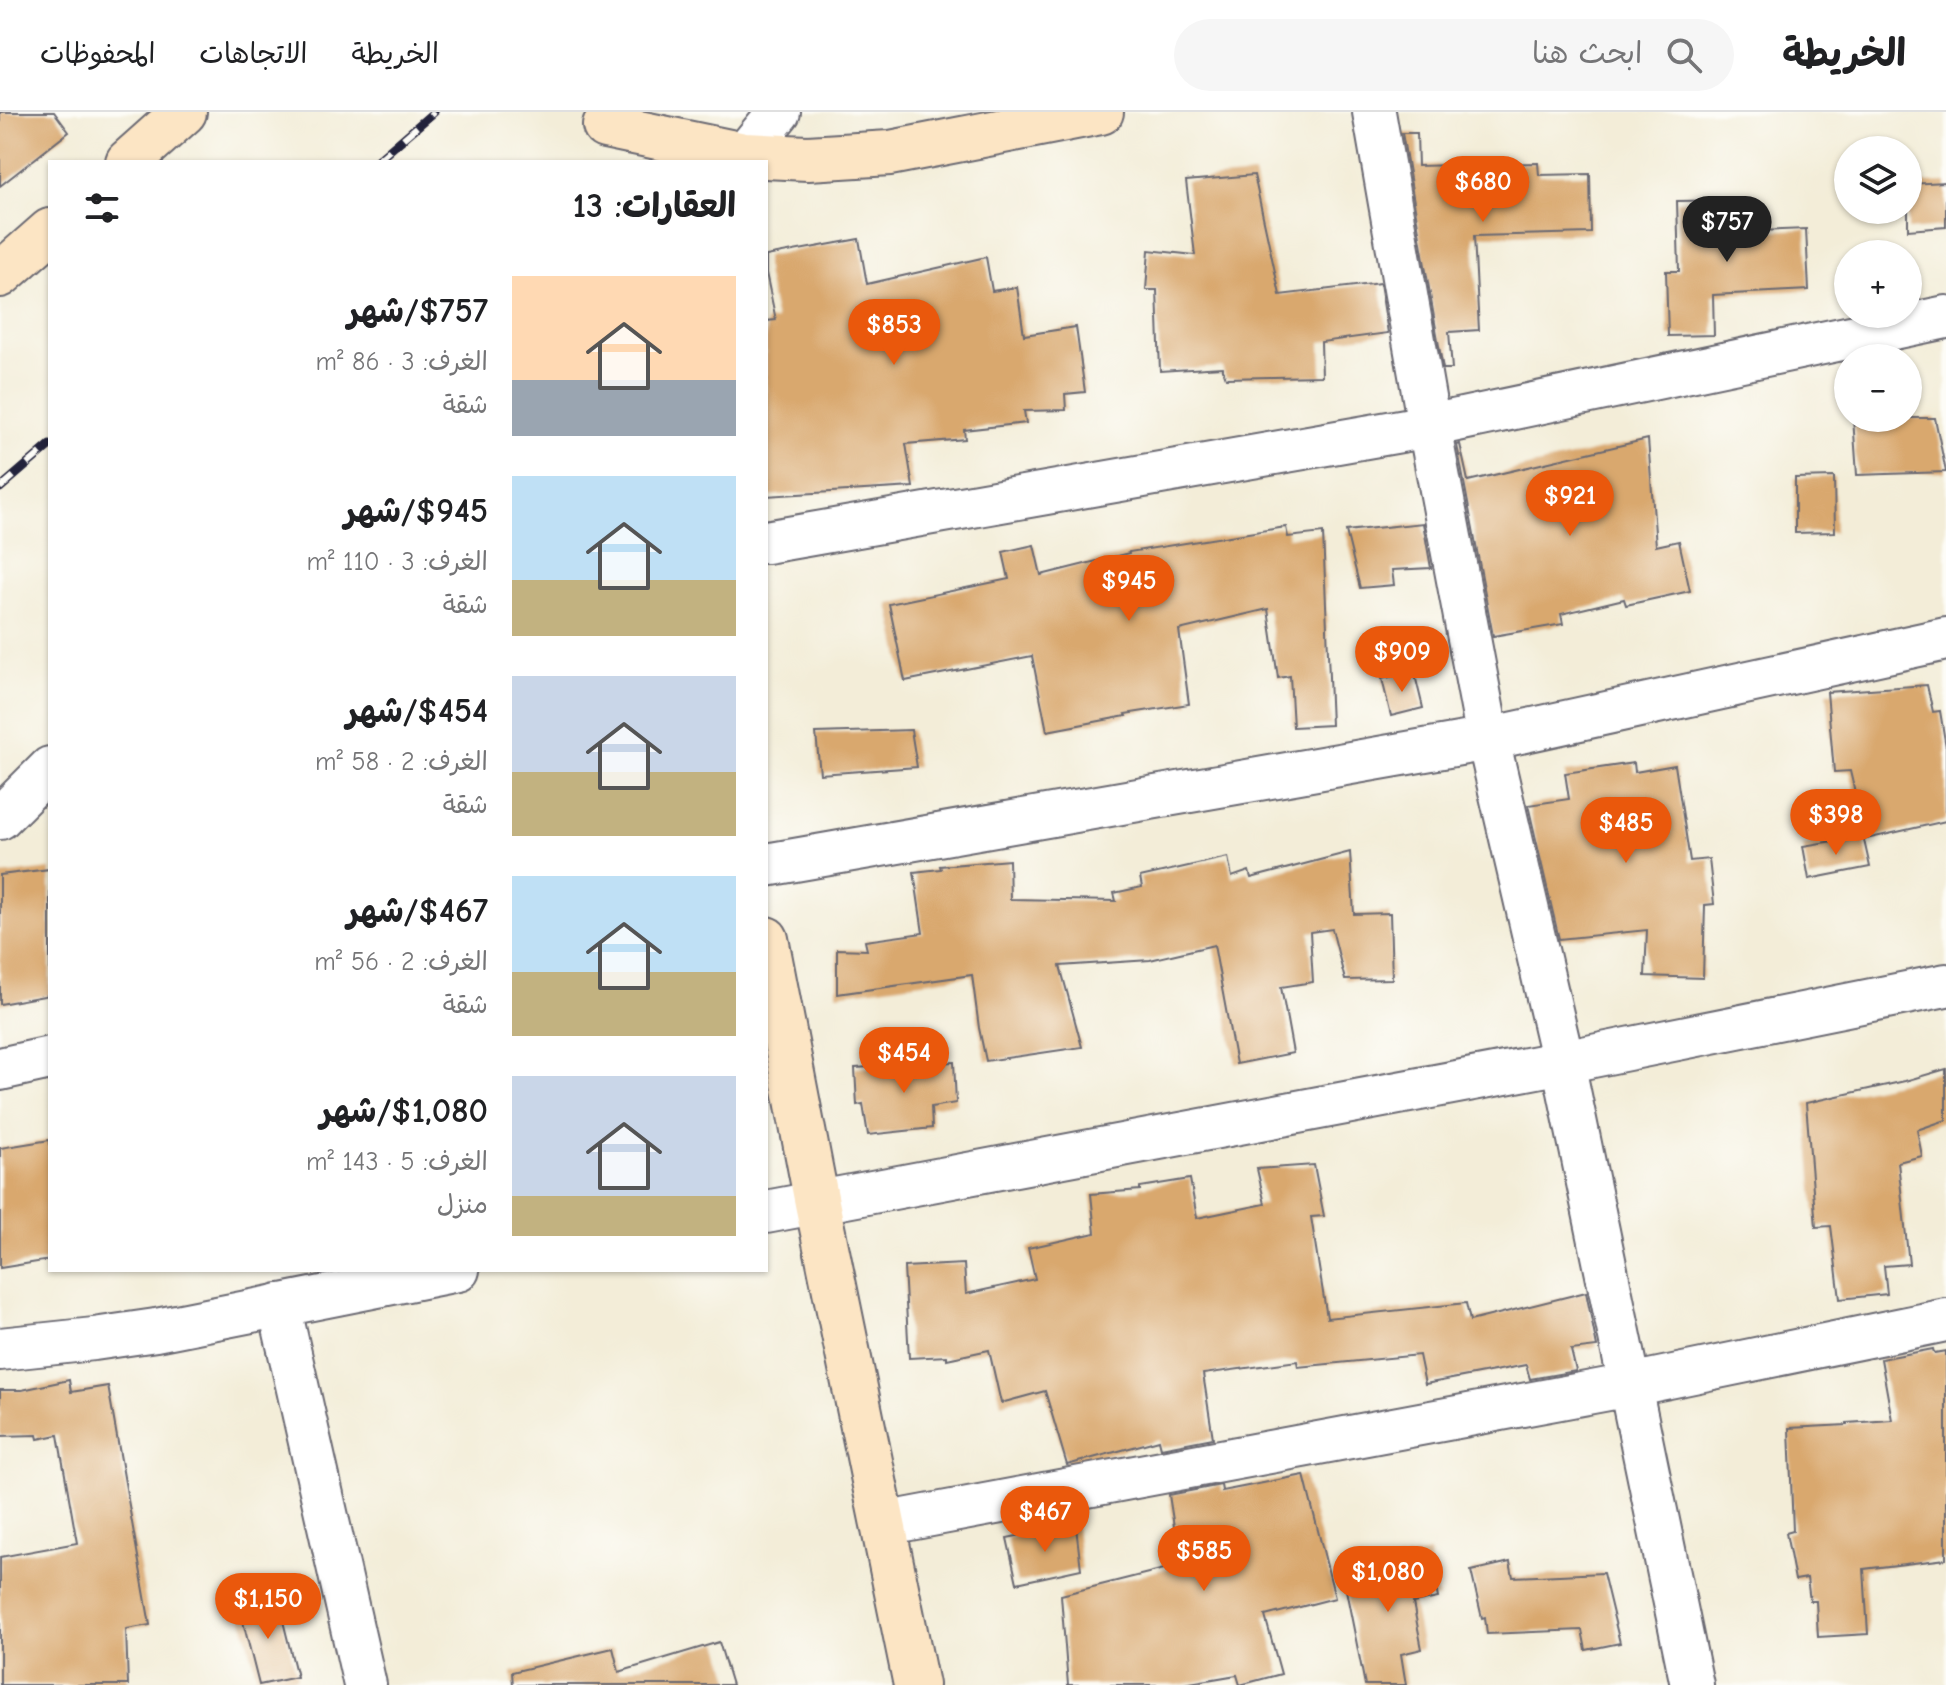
<!DOCTYPE html>
<html lang="ar">
<meta charset="utf-8">
<style>
body{margin:0;font-family:"Comic Neue","Playpen Sans Arabic",sans-serif;background:#f6f6f6;color:#202124;direction:rtl;height:100vh;display:flex;flex-direction:column;font-size:30px;white-space:nowrap}
*{box-sizing:border-box;margin:0}
p{font-size:26px;color:#757577}
.icon{flex:none;width:44px;height:44px;fill:none;stroke:currentColor;stroke-width:2;stroke-linecap:round;stroke-linejoin:round}
.map{position:relative;flex:1;overflow:hidden;direction:ltr}
.panel{position:absolute;left:48px;top:48px;width:720px;height:1112px;display:flex;flex-direction:column;background:#fff;border-radius:0px;box-shadow:0 2px 6px #0004;direction:rtl}
.panel>*{flex:none}
.controls{position:absolute;left:1834px;top:24px;display:grid;gap:16px}
.controls a{display:grid;place-items:center;width:88px;height:88px;border-radius:50%;background:#fff;box-shadow:0 2px 6px #0004;font-size:40px}
.price{position:absolute;translate:-50% -68px;padding:0 18px;border-radius:28px;background:#ea580c;color:#fff;font-size:26px;line-height:52px;filter:drop-shadow(0 2px 4px #0008)}
.price::after{content:'';position:absolute;left:50%;top:48px;width:24px;height:18px;margin-left:-12px;background:inherit;clip-path:polygon(0 0,100% 0,50% 100%)}
.price.current{background:#222;color:#fff}
ul{padding:0;list-style:none}
li{display:flex;align-items:center;gap:24px;height:200px;padding:0 32px}
li span{display:grid;place-items:center;flex:none;width:224px;height:160px;border-radius:0px;color:#555}
li>.icon{margin-inline-start:auto}
span .icon{width:96px;height:96px;fill:#fffc;stroke-width:1}
li b{font-size:34px}
h2{display:flex;justify-content:space-between;align-items:center;height:96px;padding:0 32px;font-size:34px}
header{display:flex;align-items:center;gap:48px;box-sizing:border-box;height:112px;padding:0 40px;background:#fff;border-bottom:2px solid #e0e0e0}
header strong{font-size:38px}
nav{display:flex;gap:44px;margin-inline-start:auto;font-size:28px}
.search{width:560px;height:72px;background:#f6f6f6;display:flex;align-items:center;gap:20px;box-sizing:border-box;padding:0 28px;border-radius:44px;color:#757577;font-size:30px}
.map>svg:first-child{display:block}
.building{fill:#d9a86e}
.lines{fill:none;stroke-linecap:round;stroke-linejoin:round}
.street-casing{stroke:#6b6972;stroke-width:46}
.secondary-casing{stroke:#6b6972;stroke-width:48}
.street{stroke:#fff;stroke-width:42}
.secondary{stroke:#fce5c4;stroke-width:44}
.rail-casing{stroke:#22223b;stroke-width:9}
.rail{stroke:#fdfcf7;stroke-width:6;stroke-dasharray:18;stroke-linecap:butt}
</style>
<header>
<strong>الخريطة</strong>
<div class="search"><svg class="icon" aria-label="search" viewBox="0 0 24 24"><circle cx="10" cy="10" r="6"/><path d="M15 15l6 6"/></svg>ابحث هنا</div>
<nav><a>الخريطة</a><a>الاتجاهات</a><a>المحفوظات</a></nav>
</header>
<div class="map">
<svg width="1946" height="1573" viewBox="0 0 1946 1573">
<rect width="100%" height="100%" fill="#fdfcf7"/>
<filter id="ink" filterUnits="userSpaceOnUse"><feTurbulence type="fractalNoise" baseFrequency=".0125" numOctaves="2"/><feDisplacementMap in="SourceGraphic" scale="16" xChannelSelector="R" yChannelSelector="G"/><feConvolveMatrix kernelMatrix="1 2 1 2 8 2 1 2 1" color-interpolation-filters="sRGB"/></filter>
<filter id="wash" filterUnits="userSpaceOnUse"><feTurbulence type="fractalNoise" baseFrequency=".006" numOctaves="4" result="noise"/><feDisplacementMap in="SourceGraphic" scale="32" xChannelSelector="R" yChannelSelector="G"/><feGaussianBlur stdDeviation="1.8" result="paint"/><feColorMatrix in="noise" values="0 0 0 0 0 0 0 0 0 0 0 0 0 0 0 0 0 1.4 0 .05"/><feComposite in="paint" operator="in"/></filter>
<g filter="url(#wash)">
<rect width="100%" height="100%" fill="#f3edd8"/>
<g id="blocks">
<g class="building">
<path d="M0,0H54L69,20L0,74Z"/>
<path d="M1402,21H1417L1418,54L1538,51L1539,63L1590,62L1591,121L1474,124L1479,218L1449,220L1452,257H1443Z"/>
<path d="M1254,63L1280,183L1380,171L1388,221L1321,230L1322,264L1226,266L1222,255L1160,259L1157,178H1146L1149,138L1195,143L1186,69Z"/>
<path d="M1946,70V115L1908,118V72Z"/>
<path d="M1736,88L1737,120L1806,117L1809,178L1713,183L1714,223L1668,224L1666,159H1679L1677,89Z"/>
<path d="M859,127L867,172L986,145L992,179L1017,175L1024,223L1076,215L1085,280L1065,282L1066,298L1024,299L1026,311L964,318L965,327L906,332L913,375L766,384V209L776,208L766,161V144Z"/>
<path d="M1853,306H1935L1946,360L1857,363Z"/>
<path d="M1648,327L1656,434L1679,429L1690,479L1626,493L1624,487L1561,502L1563,512L1493,524L1457,333L1460,332L1468,369Z"/>
<path d="M1834,365L1835,420L1795,421V366Z"/>
<path d="M1423,411L1431,456L1392,458L1394,473L1360,476L1346,419Z"/>
<path d="M1286,415L1288,425L1323,421L1331,613L1293,615L1290,564L1278,566L1268,497L1179,518L1189,592L1125,602L1126,604L1047,619L1032,544L905,569L889,492L1009,467L1003,440L1034,433L1041,463L1129,441V440Z"/>
<path d="M1414,559L1423,596L1391,604L1382,567Z"/>
<path d="M1927,573L1933,600L1940,599L1946,635V709L1866,727L1850,659L1834,660L1827,580Z"/>
<path d="M911,618L917,655L820,662L816,621Z"/>
<path d="M1634,651L1635,660L1675,653L1690,749L1709,747L1714,792L1705,793L1703,866L1645,864L1647,818L1559,827L1528,693L1569,687L1565,661Z"/>
<path d="M1863,724L1870,755L1809,767L1803,734Z"/>
<path d="M1350,740L1354,802L1390,801L1392,867L1345,868L1332,817L1310,820L1313,870L1281,875L1293,941L1236,952L1214,833L1150,848L1060,854L1082,935L986,949L979,916L972,863L837,882V837L867,838L865,829L923,821L914,760L941,757L940,754L1009,748L1010,787L1116,789L1114,781L1142,775L1140,765L1228,745L1232,765L1249,759L1251,766Z"/>
<path d="M50,757V883L0,892V763Z"/>
<path d="M954,950L956,991L931,995L932,1016L868,1023L863,992L857,993L855,956Z"/>
<path d="M1946,957V1008L1917,1018L1922,1044L1898,1050L1909,1152L1884,1154L1887,1182L1840,1187L1831,1114L1816,1115L1806,991L1905,969Z"/>
<path d="M50,1028V1148L0,1156V1036Z"/>
<path d="M1314,1053L1324,1104L1311,1105L1327,1206L1466,1191L1470,1209L1586,1180L1597,1235L1571,1238L1576,1259L1530,1267L1526,1253L1425,1272L1419,1243L1298,1255L1297,1249L1203,1262L1213,1326L1161,1336L1159,1328L1067,1353L1045,1279L1001,1291L989,1238L947,1247V1244L909,1246L904,1155L964,1152L966,1182L1035,1167L1028,1136L1095,1121L1091,1082L1140,1078V1075L1190,1067L1197,1106L1265,1092L1257,1057Z"/>
<path d="M1933,1237L1934,1241L1946,1239V1447L1864,1457L1868,1522L1818,1525L1816,1489H1810L1807,1466L1795,1468L1786,1421L1793,1419L1789,1316L1847,1313V1311L1892,1308L1881,1247Z"/>
<path d="M69,1268L71,1280L108,1274L150,1513L126,1517L128,1573H0V1445L77,1431L58,1323L38,1327L37,1323L0,1324V1278H22Z"/>
<path d="M1304,1363L1335,1486L1265,1504L1281,1562L1240,1573L1237,1563L1178,1573H1068L1061,1483L1180,1453L1169,1383L1221,1373L1222,1379Z"/>
<path d="M1076,1415L1081,1457L1017,1471L1007,1426L1047,1418Z"/>
<path d="M1429,1441L1438,1486L1413,1491L1422,1537L1401,1542L1406,1573H1365L1342,1458Z"/>
<path d="M1510,1450L1513,1465L1603,1461L1620,1531L1586,1538L1582,1518L1487,1522L1485,1505L1482,1506L1471,1459Z"/>
<path d="M277,1485L297,1565L259,1573L239,1494Z"/>
<path d="M719,1530L732,1573H513L512,1560L613,1536L619,1560Z"/>
</g>
</g>
</g>
<g filter="url(#ink)">
<use href="#blocks" fill-opacity="0" stroke="#6b6972" stroke-width="2"/>
<g class="lines">
<defs>
<g id="street">
<path d="M1374,0L1429,314L1488,627L1563,950L1692,1573"/>
<path d="M744,43L779,0"/>
<path d="M766,430L1429,314L1946,205"/>
<path d="M0,706L50,656"/>
<path d="M766,753L1488,627L1946,527"/>
<path d="M0,957L50,946"/>
<path d="M766,1100L1563,950L1946,873"/>
<path d="M279,1193L365,1573"/>
<path d="M0,1237L94,1227L156,1218L458,1158"/>
<path d="M883,1412L1630,1273L1946,1208"/>
</g>
<g id="secondary">
<path d="M605,14L744,43L808,46L890,41L1101,0"/>
<path d="M128,50L184,0"/>
<path d="M0,163L50,119"/>
<path d="M766,827L817,1091L916,1573"/>
</g>
</defs>
<use href="#street" class="street-casing"/>
<use href="#secondary" class="secondary-casing"/>
<use href="#street" class="street"/>
<use href="#secondary" class="secondary"/>
<defs>
<g id="rail">
<path d="M376,50L434,0"/>
<path d="M0,376L50,333"/>
</g>
</defs>
<use href="#rail" class="rail-casing"/>
<use href="#rail" class="rail"/>
</g>
</g>
</svg>
<div class="controls">
<a><svg class="icon" aria-label="layers" viewBox="0 0 24 24"><path d="M12 4l9 5-9 5-9-5zM3 14l9 5 9-5"/></svg></a>
<a>+</a>
<a>−</a>
</div>
<b class="price" style="left:1483px;top:112px">$680</b>
<b class="price current" style="left:1727px;top:152px">$757</b>
<b class="price" style="left:894px;top:255px">$853</b>
<b class="price" style="left:1570px;top:426px">$921</b>
<b class="price" style="left:1129px;top:511px">$945</b>
<b class="price" style="left:1402px;top:582px">$909</b>
<b class="price" style="left:1836px;top:745px">$398</b>
<b class="price" style="left:1626px;top:753px">$485</b>
<b class="price" style="left:904px;top:983px">$454</b>
<b class="price" style="left:1045px;top:1442px">$467</b>
<b class="price" style="left:1204px;top:1481px">$585</b>
<b class="price" style="left:1388px;top:1502px">$1,080</b>
<b class="price" style="left:268px;top:1529px">$1,150</b>
<section class="panel">
<h2>العقارات: 13<svg class="icon" aria-label="filters" viewBox="0 0 24 24"><path d="M4 7h16M4 17h16"/><circle cx="9" cy="7" r="2"/><circle cx="15" cy="17" r="2"/></svg></h2>
<ul>
<li><span style="background:linear-gradient(#ffd9b3 65%,#9aa5b1 0)"><svg class="icon" aria-label="home" viewBox="0 0 24 24"><path d="M3 11l9-7 9 7M6 9v11h12V9"/></svg></span><div><b>$757/شهر</b><p>الغرف: 3 · 86 m²</p><p>شقة</p></div></li>
<li><span style="background:linear-gradient(#bfe0f5 65%,#c2b280 0)"><svg class="icon" aria-label="home" viewBox="0 0 24 24"><path d="M3 11l9-7 9 7M6 9v11h12V9"/></svg></span><div><b>$945/شهر</b><p>الغرف: 3 · 110 m²</p><p>شقة</p></div></li>
<li><span style="background:linear-gradient(#c9d6e8 60%,#c2b280 0)"><svg class="icon" aria-label="home" viewBox="0 0 24 24"><path d="M3 11l9-7 9 7M6 9v11h12V9"/></svg></span><div><b>$454/شهر</b><p>الغرف: 2 · 58 m²</p><p>شقة</p></div></li>
<li><span style="background:linear-gradient(#bfe0f5 60%,#c2b280 0)"><svg class="icon" aria-label="home" viewBox="0 0 24 24"><path d="M3 11l9-7 9 7M6 9v11h12V9"/></svg></span><div><b>$467/شهر</b><p>الغرف: 2 · 56 m²</p><p>شقة</p></div></li>
<li><span style="background:linear-gradient(#c9d6e8 75%,#c2b280 0)"><svg class="icon" aria-label="home" viewBox="0 0 24 24"><path d="M3 11l9-7 9 7M6 9v11h12V9"/></svg></span><div><b>$1,080/شهر</b><p>الغرف: 5 · 143 m²</p><p>منزل</p></div></li>
</ul>
</section>
</div>
